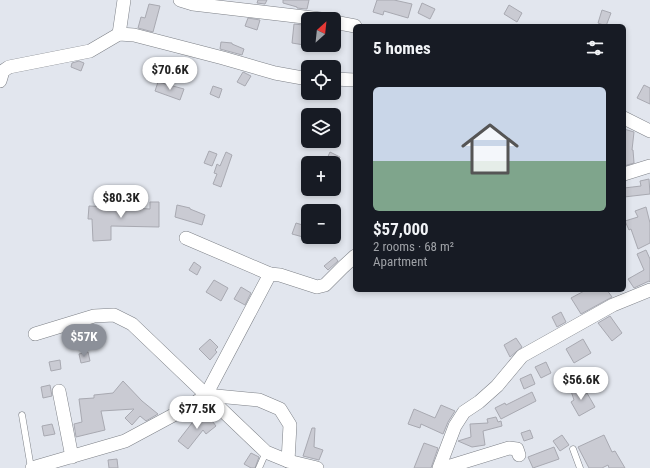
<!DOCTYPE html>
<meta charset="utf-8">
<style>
body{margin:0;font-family:"Roboto Condensed",sans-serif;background:#242831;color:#f1f3f6;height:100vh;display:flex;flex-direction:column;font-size:15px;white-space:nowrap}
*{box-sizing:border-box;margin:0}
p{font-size:13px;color:#9ea1a6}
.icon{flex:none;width:22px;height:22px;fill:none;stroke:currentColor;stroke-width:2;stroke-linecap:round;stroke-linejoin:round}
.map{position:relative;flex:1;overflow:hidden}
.side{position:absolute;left:353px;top:24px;width:273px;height:268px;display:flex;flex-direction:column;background:#171b24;border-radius:6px;box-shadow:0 2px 6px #0003}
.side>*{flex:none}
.needle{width:26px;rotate:27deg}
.tools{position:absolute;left:301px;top:12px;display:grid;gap:8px}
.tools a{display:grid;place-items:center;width:40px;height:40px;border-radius:6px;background:#171b24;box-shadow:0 2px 6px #0003;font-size:20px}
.price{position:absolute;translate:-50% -34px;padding:0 9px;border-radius:14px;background:#fff;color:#222;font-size:13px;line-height:26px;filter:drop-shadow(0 1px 2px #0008)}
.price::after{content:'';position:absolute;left:50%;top:24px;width:12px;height:9px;margin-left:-6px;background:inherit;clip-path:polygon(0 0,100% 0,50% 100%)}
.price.active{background:#8c9099;color:#fff}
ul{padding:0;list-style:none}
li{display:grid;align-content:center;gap:8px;height:212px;padding:0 20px}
li span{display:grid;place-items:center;height:124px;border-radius:6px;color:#555}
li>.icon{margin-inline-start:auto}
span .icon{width:72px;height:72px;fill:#fffc;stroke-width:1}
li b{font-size:17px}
h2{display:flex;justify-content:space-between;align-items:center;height:48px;padding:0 20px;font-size:17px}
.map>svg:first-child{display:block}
.building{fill:#cacbd3;stroke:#a8a9b1}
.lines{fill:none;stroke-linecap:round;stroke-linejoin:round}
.service-casing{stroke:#7d8087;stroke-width:7}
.minor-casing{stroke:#7d8087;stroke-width:14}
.service{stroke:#fff;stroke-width:6}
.minor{stroke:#fff;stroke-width:13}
</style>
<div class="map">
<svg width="650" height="468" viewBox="0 0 650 468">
<rect width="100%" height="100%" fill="#e2e6ee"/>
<g class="building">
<path d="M258,0H267L265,4L257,3Z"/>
<path d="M283,0H309L307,9H306L297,8V7L283,3Z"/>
<path d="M377,0H394L412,4L408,18L384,11L383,15L373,12Z"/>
<path d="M422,3L435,9L430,19L418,13Z"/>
<path d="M149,4L160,6L153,32L138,28L141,17L145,18Z"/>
<path d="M509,5L522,13L517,22L504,14Z"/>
<path d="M602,10L611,13L606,26L598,23Z"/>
<path d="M248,18L260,20L257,30L245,26Z"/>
<path d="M294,24L303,25L302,35L305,36L304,45L292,43Z"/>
<path d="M221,42L232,43V44L244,49L242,55L220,49Z"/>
<path d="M79,61L84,63L81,71L71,67L72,63Z"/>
<path d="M243,72L251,76L245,86L237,82Z"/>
<path d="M158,82L184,89L180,100L155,91Z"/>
<path d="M644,85L650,88V104L637,98Z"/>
<path d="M213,86L222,89L219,98L210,94Z"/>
<path d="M624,129L634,132L632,150H633L634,163L624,166Z"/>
<path d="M209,151L217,154L212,166L204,163Z"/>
<path d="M226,152L232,155L221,187L213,184L217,174L214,173L217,164L220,166Z"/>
<path d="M330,152L340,157L338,163H325Z"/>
<path d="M649,179L650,194L624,197V188L641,186L640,181Z"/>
<path d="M150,202H159V227L111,226V240L93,241L92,219H88L89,206L150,209Z"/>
<path d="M177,205L190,208V209L205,215L202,225L175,217Z"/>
<path d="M646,207L650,223V243L638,249L631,229L629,230L625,221L638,217L635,211Z"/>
<path d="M296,223L306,226L303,237L292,234Z"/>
<path d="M646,250L650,259V282L649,281L634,288L628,279L644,270L637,254Z"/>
<path d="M335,257L338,261L328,270L324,266Z"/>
<path d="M194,262L201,267L197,275L189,270Z"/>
<path d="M214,280L228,288L221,301L206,292Z"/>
<path d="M241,287L251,293L245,305L234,299Z"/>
<path d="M586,290H607L612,297L581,314L571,298Z"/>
<path d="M561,312L566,322L557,327L552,317Z"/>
<path d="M610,316L622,333L612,341L598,323Z"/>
<path d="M516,338L522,347L510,357L504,345Z"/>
<path d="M210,339L218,347L215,350L217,352L210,360L199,349Z"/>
<path d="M583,339L591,353L574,363L566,349Z"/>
<path d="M88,352L90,361L81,363L79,354Z"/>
<path d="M60,360L61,369L51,371L49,362Z"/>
<path d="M546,362L551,373L541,378L535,367Z"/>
<path d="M531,374L535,384L524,389L520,379Z"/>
<path d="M123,381L142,401L158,414L146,421L140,416L132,425L125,418L134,409L101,411L105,430L76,437L74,424L82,422L79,399L94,398V395L113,393Z"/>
<path d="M50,385L52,396L43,398L41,387Z"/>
<path d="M581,385L584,395L587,393L595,407L579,416L571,402L574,400L570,388Z"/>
<path d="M532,392L536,401L501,419L495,408L505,403L506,405Z"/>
<path d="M441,405L455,411L448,422L443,434L421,424L420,428L408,424L414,409L435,418Z"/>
<path d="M206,413L216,426L206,434L203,430L188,449L178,441L192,423Z"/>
<path d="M496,417L498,422L501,421L502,426L483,431L485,445L472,447L458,441L471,437L470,424L488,423L487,419Z"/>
<path d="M52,424L55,434L44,436L42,426Z"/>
<path d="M312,428H315L314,447L323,450L319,460L303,456Z"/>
<path d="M530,430L533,438L524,441L521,433Z"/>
<path d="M562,435L569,445L560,451L553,441Z"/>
<path d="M604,435L612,452L615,451L625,468H609L608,465L602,468H589L578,447Z"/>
<path d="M424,443L438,448L431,468H414Z"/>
<path d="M554,447L559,459L533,468L528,457Z"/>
<path d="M251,453L259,457L255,468H251L244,464Z"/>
<path d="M117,459L118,468H109L108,460Z"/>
</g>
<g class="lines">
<defs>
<g id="service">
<path d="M22,415L31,468"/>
<path d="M573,449L580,468"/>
<path d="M259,468L266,452"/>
</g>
<g id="minor">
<path d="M180,0L193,4L321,19"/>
<path d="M334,22L355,26"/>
<path d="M119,34L124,0"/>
<path d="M334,79L355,80"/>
<path d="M0,81L3,71L9,67L90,51L119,34L134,35L223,58L275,73L308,79"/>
<path d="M624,118L650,131"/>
<path d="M624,174L650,166"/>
<path d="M186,238L270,274"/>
<path d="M35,334L94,316L114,315L132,324L266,452L288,461L317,468"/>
<path d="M59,391L72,457"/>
<path d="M206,395L259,400L280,409L290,425L288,461"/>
<path d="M32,468L125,441L192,405L206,395L270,274L280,275L317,287L325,285L343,267L355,256"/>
<path d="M439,468L455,426L464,412L479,402L497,386L522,356L613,305L650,290"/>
<path d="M444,468L509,448L517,449L519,455"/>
</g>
</defs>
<use href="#service" class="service-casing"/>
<use href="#minor" class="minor-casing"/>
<use href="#service" class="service"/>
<use href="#minor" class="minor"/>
</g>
</svg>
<div class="tools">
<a><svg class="needle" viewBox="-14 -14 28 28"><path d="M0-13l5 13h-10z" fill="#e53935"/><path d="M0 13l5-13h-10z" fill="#9ea1a6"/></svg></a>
<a><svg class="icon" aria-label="locate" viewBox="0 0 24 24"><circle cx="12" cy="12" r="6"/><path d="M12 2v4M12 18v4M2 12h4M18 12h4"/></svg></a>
<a><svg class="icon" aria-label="layers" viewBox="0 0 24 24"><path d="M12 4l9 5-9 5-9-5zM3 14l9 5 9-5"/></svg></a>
<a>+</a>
<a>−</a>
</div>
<b class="price" style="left:170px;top:91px">$70.6K</b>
<b class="price" style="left:121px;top:219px">$80.3K</b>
<b class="price active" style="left:84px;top:358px">$57K</b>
<b class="price" style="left:581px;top:401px">$56.6K</b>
<b class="price" style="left:197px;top:430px">$77.5K</b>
<section class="side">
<h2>5 homes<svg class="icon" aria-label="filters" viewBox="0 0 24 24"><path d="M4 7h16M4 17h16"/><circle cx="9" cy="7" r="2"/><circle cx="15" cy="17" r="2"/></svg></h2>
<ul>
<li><span style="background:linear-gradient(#c9d6e8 60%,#7fa58c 0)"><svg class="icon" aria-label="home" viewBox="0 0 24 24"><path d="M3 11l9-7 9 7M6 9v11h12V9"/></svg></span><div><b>$57,000</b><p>2 rooms · 68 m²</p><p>Apartment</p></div></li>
</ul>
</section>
</div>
